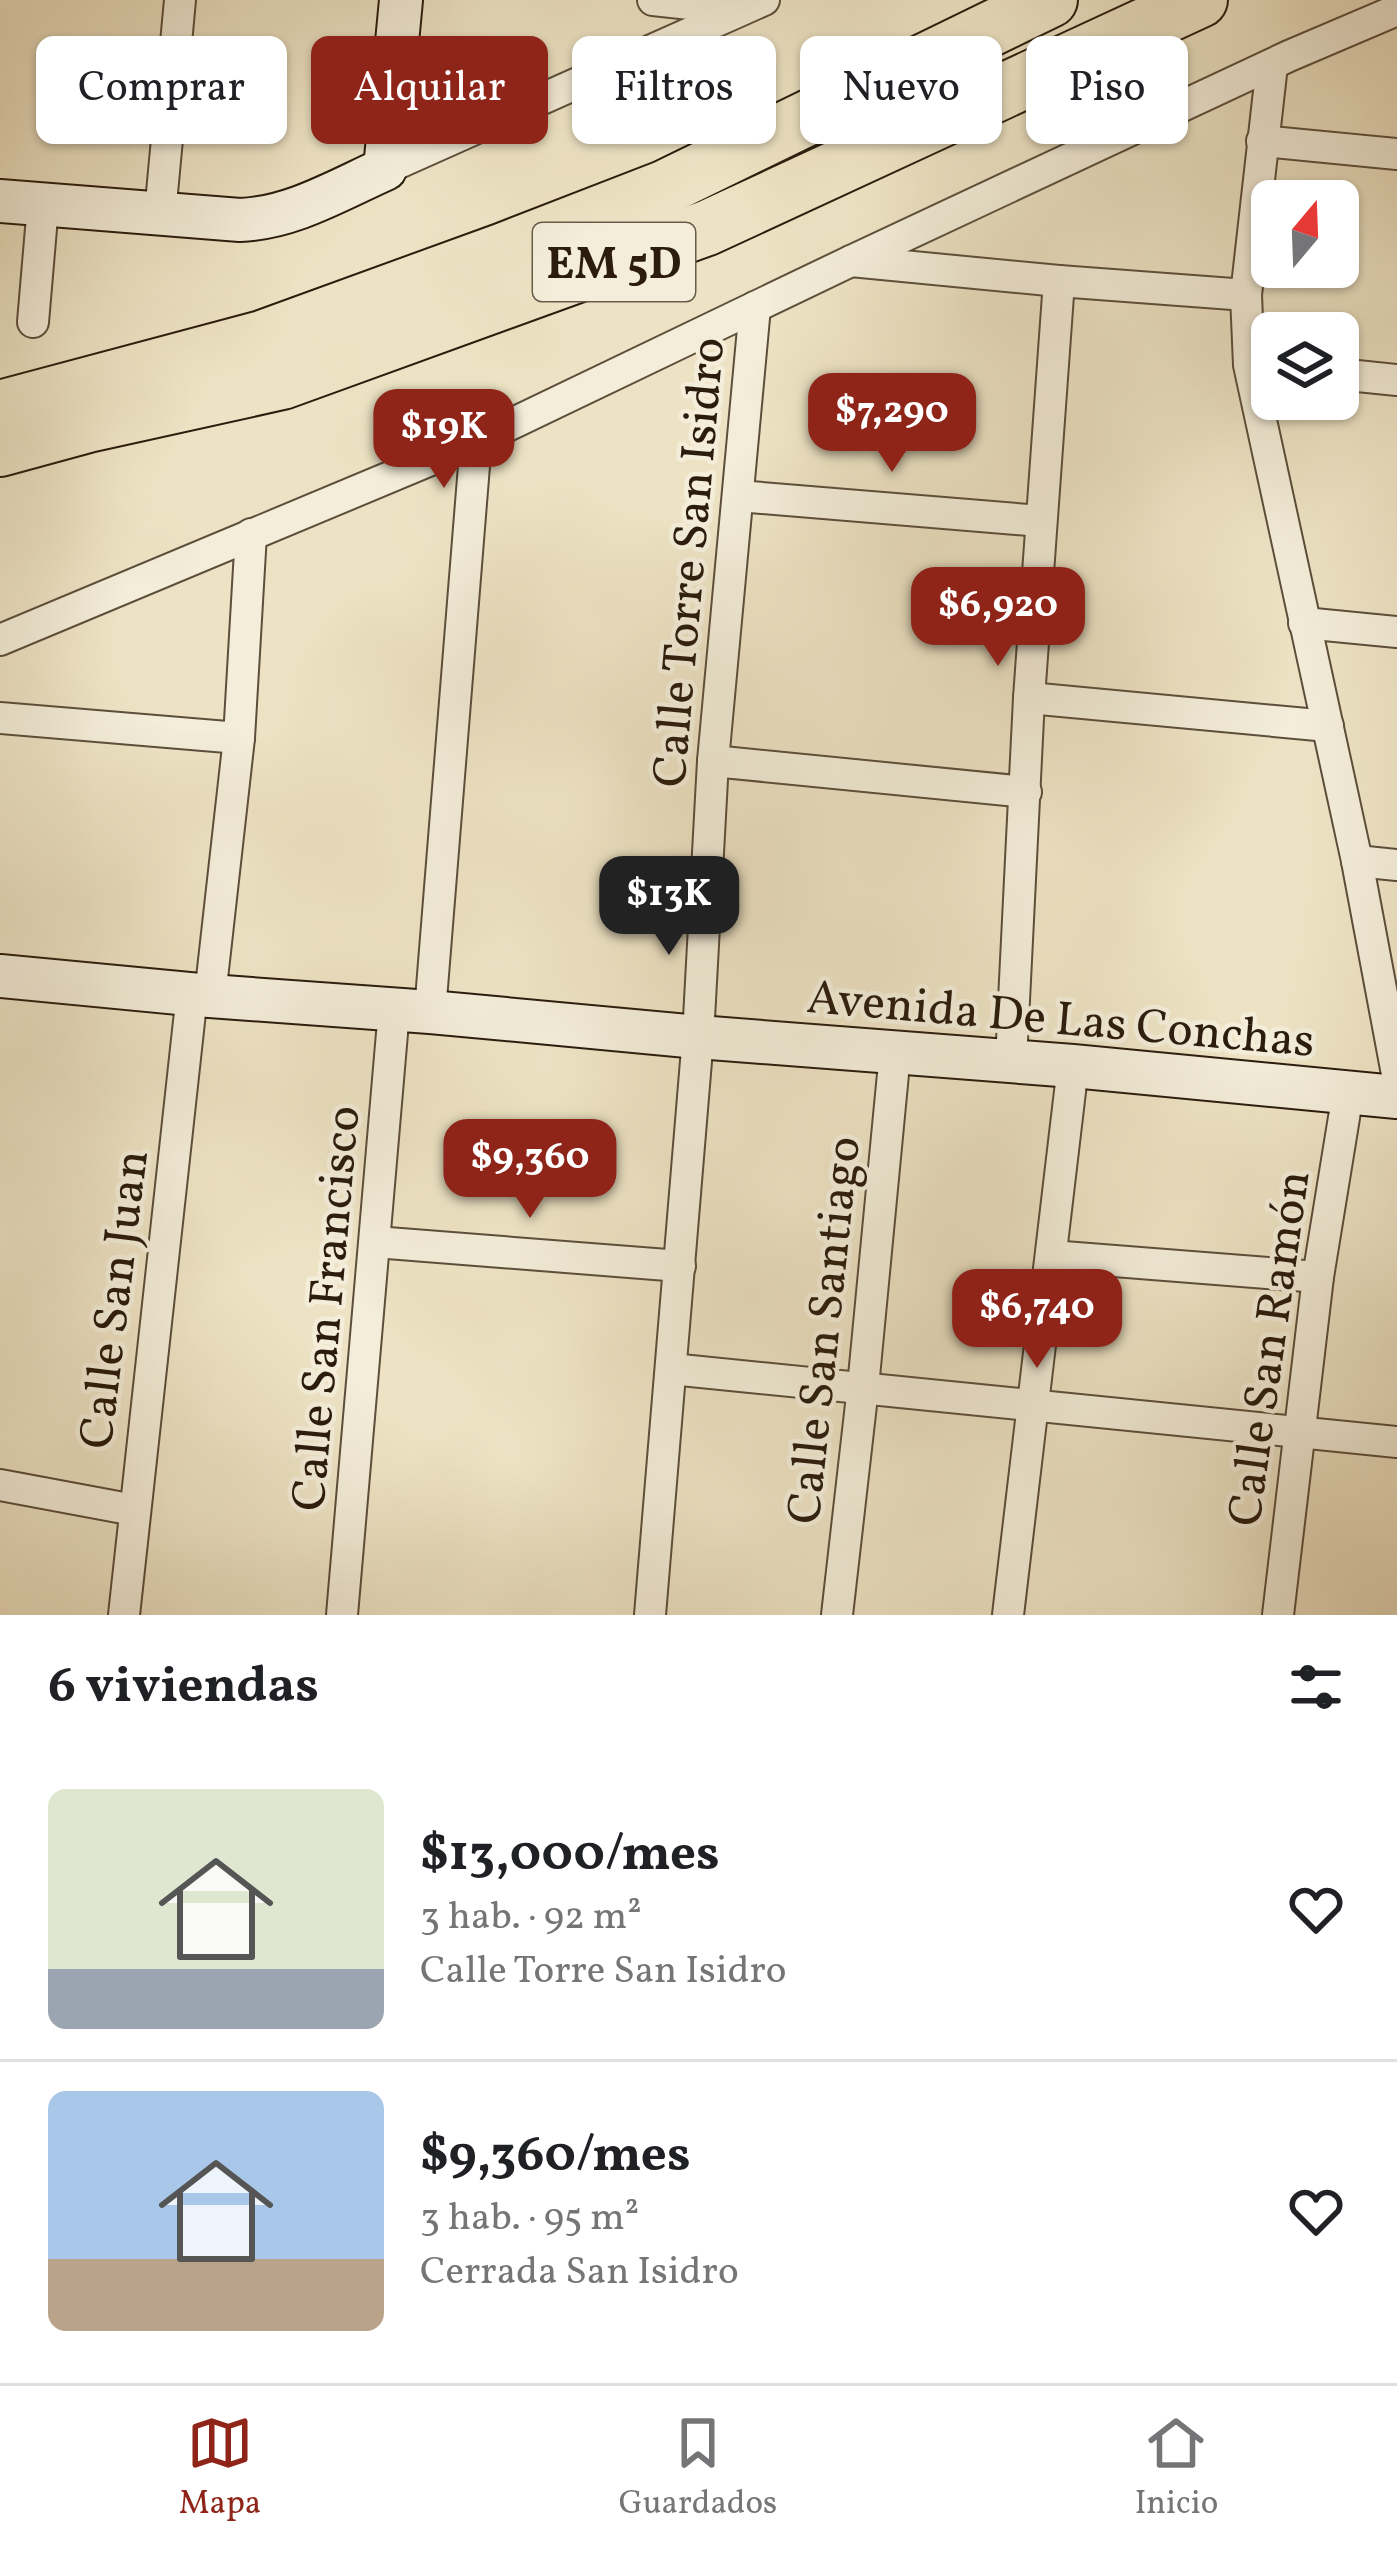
<!DOCTYPE html>
<html lang="es">
<meta charset="utf-8">
<style>
body{margin:0;font-family:Vollkorn,serif;background:#f6f6f6;color:#202124;height:100vh;display:flex;flex-direction:column;font-size:45px;white-space:nowrap}
*{box-sizing:border-box;margin:0}
p{font-size:39px;color:#757577}
.icon{flex:none;width:66px;height:66px;fill:none;stroke:currentColor;stroke-width:2;stroke-linecap:round;stroke-linejoin:round}
.map{position:relative;height:1615px;overflow:hidden}
.drawer{display:flex;flex-direction:column;background:#fff;flex:1}
.drawer>*{flex:none}
.top-card{position:absolute;left:36px;top:36px;width:1326px;height:108px;display:flex;gap:24px}
.needle{width:78px;rotate:19deg}
.buttons{position:absolute;left:1251px;top:180px;display:grid;gap:24px}
.buttons a{display:grid;place-items:center;width:108px;height:108px;border-radius:18px;background:#fff;box-shadow:0 3px 9px #0004;font-size:60px}
.price{position:absolute;translate:-50% -102px;padding:0 27px;border-radius:24px;background:#8f2418;color:#fff;font-size:39px;line-height:78px;filter:drop-shadow(0 3px 6px #0008)}
.price::after{content:'';position:absolute;left:50%;top:72px;width:36px;height:27px;margin-left:-18px;background:inherit;clip-path:polygon(0 0,100% 0,50% 100%)}
.price.active{background:#222;color:#fff}
ul{padding:0;list-style:none}
li{display:flex;align-items:center;gap:36px;height:300px;padding:0 48px}
li+li{border-top:3px solid #e0e0e0}
li span{display:grid;place-items:center;flex:none;width:336px;height:240px;border-radius:18px;color:#555}
li>.icon{margin-inline-start:auto}
span .icon{width:144px;height:144px;fill:#fffc;stroke-width:1}
li b{font-size:51px}
h2{display:flex;justify-content:space-between;align-items:center;height:144px;padding:0 48px;font-size:51px}
.pill{padding:0 42px;border-radius:18px;background:#fff;box-shadow:0 3px 9px #0004;font-size:42px;line-height:108px}
.pill.active{background:#8f2418;color:#fff}
.tab-bar{display:flex;justify-content:space-around;align-items:center;height:168px;border-top:3px solid #e0e0e0;background:#fff;font-size:33px;color:#757577}
.tab-bar a{display:grid;justify-items:center;gap:6px}
.tab-bar .active{color:#8f2418}
.map>svg:first-child{display:block}
.lines{fill:none;stroke-linecap:round;stroke-linejoin:round}
.street-casing{stroke:#5c4e3b;stroke-width:34}
.secondary-casing{stroke:#2b1c0d;stroke-width:46}
.highway-casing{stroke:#2b1c0d;stroke-width:58}
.street{stroke:#f3edd9;stroke-width:30}
.secondary{stroke:#f3edd9;stroke-width:42}
.highway{stroke:#ede3c4;stroke-width:54}
.labels{text-anchor:middle;stroke-width:9;stroke-linejoin:round;paint-order:stroke}
.shield{fill:#f3edd9;stroke:#675b4a;stroke-width:3}
.shield-label{font-size:45px;font-weight:bold;fill:#2b1c0d}
.street-label{font-size:48px;fill:#2b1c0d;stroke:#f3edd9}
</style>
<div class="map">
<svg width="1397" height="1615" viewBox="0 0 1397 1615">
<rect width="100%" height="100%" fill="#ede3c4"/>
<filter id="stains"><feTurbulence type="fractalNoise" baseFrequency=".00167" numOctaves="4"/><feColorMatrix values="0 0 0 0 .2 0 0 0 0 .09 0 0 0 0 .02 0 0 0 .5 -.17"/></filter>
<radialGradient id="worn" r=".72"><stop offset=".6" stop-color="#630" stop-opacity="0"/><stop offset="1" stop-color="#630" stop-opacity=".3"/></radialGradient>
<g class="lines">
<defs>
<g id="street">
<path d="M653,0L737,9"/>
<path d="M1272,65L1246,295L1249,365L1357,861L1397,1074"/>
<path d="M1262,141L1397,154"/>
<path d="M385,169L764,0"/>
<path d="M160,214L180,0"/>
<path d="M851,261L1059,281L1246,295"/>
<path d="M33,322L43,205"/>
<path d="M1338,374L1397,380"/>
<path d="M738,496L1041,521"/>
<path d="M1304,623L1397,632"/>
<path d="M0,640L476,441L851,261L1289,56L1397,10"/>
<path d="M1029,698L1328,726"/>
<path d="M0,718L239,738"/>
<path d="M713,761L1026,792"/>
<path d="M1357,861L1397,865"/>
<path d="M210,996L239,738L251,534"/>
<path d="M430,1012L476,441"/>
<path d="M1011,1061L1029,698L1059,281"/>
<path d="M375,1242L680,1266"/>
<path d="M1051,1256L1318,1277"/>
<path d="M671,1369L1397,1442"/>
<path d="M0,1485L134,1510"/>
<path d="M124,1615L192,994"/>
<path d="M342,1615L394,1010"/>
<path d="M650,1615L698,1037L713,761L755,307"/>
<path d="M837,1615L863,1387L895,1053"/>
<path d="M1008,1615L1073,1066"/>
<path d="M1278,1615L1318,1277L1348,1093"/>
</g>
<g id="secondary">
<path d="M0,201L240,220C292,218 338,190 385,169L401,0"/>
<path d="M0,976L210,996L430,1012L698,1037L1073,1066L1397,1097"/>
</g>
<g id="highway">
<path d="M0,408L262,338L504,250L664,188L1050,0"/>
<path d="M0,449L88,425L282,382L707,228L1200,0"/>
</g>
</defs>
<use href="#street" class="street-casing"/>
<use href="#secondary" class="secondary-casing"/>
<use href="#highway" class="highway-casing"/>
<use href="#street" class="street"/>
<use href="#secondary" class="secondary"/>
<use href="#highway" class="highway"/>
</g>
<g class="labels">
<rect class="shield" x="533" y="223" width="162" height="78" rx="9"/>
<g class="shield-label">
<text x="614" y="278">EM 5D</text>
</g>
<g class="street-label">
<text transform="translate(687 562) rotate(-85)" y="17">Calle Torre San Isidro</text>
<text transform="translate(1061 1017) rotate(5)" y="17">Avenida De Las Conchas</text>
<text transform="translate(112 1299) rotate(-83)" y="17">Calle San Juan</text>
<text transform="translate(324 1308) rotate(-85)" y="17">Calle San Francisco</text>
<text transform="translate(822 1330) rotate(-84)" y="17">Calle San Santiago</text>
<text transform="translate(1267 1348) rotate(-82)" y="17">Calle San Ramón</text>
</g>
</g>
<rect width="100%" height="100%" filter="url(#stains)"/>
<rect width="100%" height="100%" fill="url(#worn)"/>
</svg>
<div class="buttons">
<a><svg class="needle" viewBox="-14 -14 28 28"><path d="M0-13l5 13h-10z" fill="#e53935"/><path d="M0 13l5-13h-10z" fill="#757577"/></svg></a>
<a><svg class="icon" aria-label="layers" viewBox="0 0 24 24"><path d="M12 4l9 5-9 5-9-5zM3 14l9 5 9-5"/></svg></a>
</div>
<b class="price" style="left:892px;top:475px">$7,290</b>
<b class="price" style="left:444px;top:491px">$19K</b>
<b class="price" style="left:998px;top:669px">$6,920</b>
<b class="price active" style="left:669px;top:958px">$13K</b>
<b class="price" style="left:530px;top:1221px">$9,360</b>
<b class="price" style="left:1037px;top:1371px">$6,740</b>
<div class="top-card">
<a class="pill">Comprar</a>
<a class="pill active">Alquilar</a>
<a class="pill">Filtros</a>
<a class="pill">Nuevo</a>
<a class="pill">Piso</a>
</div>
</div>
<section class="drawer">
<h2>6 viviendas<svg class="icon" aria-label="filters" viewBox="0 0 24 24"><path d="M4 7h16M4 17h16"/><circle cx="9" cy="7" r="2"/><circle cx="15" cy="17" r="2"/></svg></h2>
<ul>
<li><span style="background:linear-gradient(#dfe7d0 75%,#9aa5b1 0)"><svg class="icon" aria-label="home" viewBox="0 0 24 24"><path d="M3 11l9-7 9 7M6 9v11h12V9"/></svg></span><div><b>$13,000/mes</b><p>3 hab. · 92 m²</p><p>Calle Torre San Isidro</p></div><svg class="icon" aria-label="heart" viewBox="0 0 24 24"><path d="M12 20l-8-8c-3-5 5-10 8-4 3-6 11-1 8 4z"/></svg></li>
<li><span style="background:linear-gradient(#a9c7e8 70%,#b9a48a 0)"><svg class="icon" aria-label="home" viewBox="0 0 24 24"><path d="M3 11l9-7 9 7M6 9v11h12V9"/></svg></span><div><b>$9,360/mes</b><p>3 hab. · 95 m²</p><p>Cerrada San Isidro</p></div><svg class="icon" aria-label="heart" viewBox="0 0 24 24"><path d="M12 20l-8-8c-3-5 5-10 8-4 3-6 11-1 8 4z"/></svg></li>
</ul>
</section>
<nav class="tab-bar">
<a class="active"><svg class="icon" aria-label="map" viewBox="0 0 24 24"><path d="M3 6l6-2 6 2 6-2v14l-6 2-6-2-6 2zM9 4v14M15 6v14"/></svg>Mapa</a>
<a><svg class="icon" aria-label="saved" viewBox="0 0 24 24"><path d="M7 4h10v16l-5-4-5 4z"/></svg>Guardados</a>
<a><svg class="icon" aria-label="home" viewBox="0 0 24 24"><path d="M3 11l9-7 9 7M6 9v11h12V9"/></svg>Inicio</a>
</nav>
